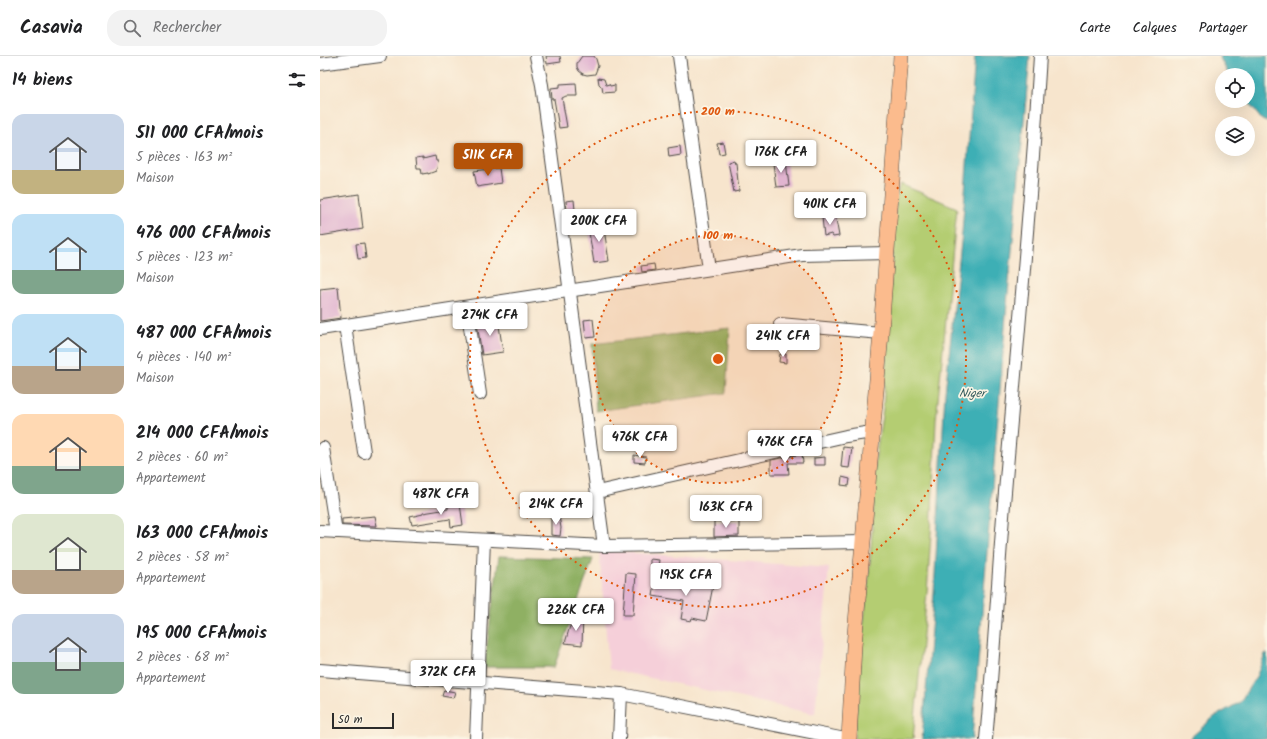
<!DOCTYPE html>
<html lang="fr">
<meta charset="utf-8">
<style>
body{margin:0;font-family:Kalam,sans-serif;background:#f2f2f2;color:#202124;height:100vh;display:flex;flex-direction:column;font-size:15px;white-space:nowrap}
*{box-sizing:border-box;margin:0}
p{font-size:13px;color:#757577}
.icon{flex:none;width:22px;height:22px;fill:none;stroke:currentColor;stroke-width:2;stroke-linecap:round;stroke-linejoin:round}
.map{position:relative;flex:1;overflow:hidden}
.panel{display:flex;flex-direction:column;background:#fff;width:320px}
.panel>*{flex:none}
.fabs{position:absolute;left:895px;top:12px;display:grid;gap:8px}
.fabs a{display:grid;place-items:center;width:40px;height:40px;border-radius:50%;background:#fff;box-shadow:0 4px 16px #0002;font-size:20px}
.scale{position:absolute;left:12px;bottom:10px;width:62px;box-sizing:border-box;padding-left:4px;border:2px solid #2b2b2b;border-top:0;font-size:11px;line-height:14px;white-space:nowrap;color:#2b2b2b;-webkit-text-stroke:3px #fcf5e5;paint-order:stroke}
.price{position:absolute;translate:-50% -34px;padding:0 9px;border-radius:4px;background:#fff;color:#222;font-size:13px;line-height:26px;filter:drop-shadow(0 1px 2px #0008)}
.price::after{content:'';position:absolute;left:50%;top:24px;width:12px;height:9px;margin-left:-6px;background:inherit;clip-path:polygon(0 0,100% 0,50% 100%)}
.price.active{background:#b45309;color:#fff}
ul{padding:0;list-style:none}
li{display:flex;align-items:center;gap:12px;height:100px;padding:0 12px}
li span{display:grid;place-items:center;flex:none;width:112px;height:80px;border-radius:12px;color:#555}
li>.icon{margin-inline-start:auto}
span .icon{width:48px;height:48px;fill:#fffc;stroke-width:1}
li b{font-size:17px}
h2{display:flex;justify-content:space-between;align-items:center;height:48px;padding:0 12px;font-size:17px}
header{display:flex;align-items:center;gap:24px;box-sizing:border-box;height:56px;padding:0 20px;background:#fff;border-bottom:1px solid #e0e0e0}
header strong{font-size:19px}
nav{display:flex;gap:22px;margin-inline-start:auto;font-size:14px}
.search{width:280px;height:36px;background:#f2f2f2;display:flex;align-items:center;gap:10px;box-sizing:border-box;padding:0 14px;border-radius:16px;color:#757577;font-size:15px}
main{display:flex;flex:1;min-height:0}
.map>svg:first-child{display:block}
.built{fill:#f5cfd9}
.green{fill:#b4cd72;stroke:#707c4e}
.forest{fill:#8fb064;stroke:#5d6e48}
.water{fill:#3eafb5;stroke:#346d70}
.building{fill:#e1b4d0}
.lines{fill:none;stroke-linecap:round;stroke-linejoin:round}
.minor-casing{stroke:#4a4743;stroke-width:14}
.major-casing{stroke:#4a4743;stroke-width:16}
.minor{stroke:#fff;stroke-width:12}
.major{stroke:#fbbb8d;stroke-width:15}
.ring{fill:none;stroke:#df570e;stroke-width:2;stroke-dasharray:2 4}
.labels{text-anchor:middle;stroke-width:3.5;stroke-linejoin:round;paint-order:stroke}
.water-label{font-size:12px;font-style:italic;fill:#32595b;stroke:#fcf5e5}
.centre{fill:#df570e;stroke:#fcf5e5;stroke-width:2}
.ring-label{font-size:12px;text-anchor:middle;font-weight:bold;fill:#df570e;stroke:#fcf5e5;stroke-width:3.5;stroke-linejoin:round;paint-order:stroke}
</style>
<header>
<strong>Casavia</strong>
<div class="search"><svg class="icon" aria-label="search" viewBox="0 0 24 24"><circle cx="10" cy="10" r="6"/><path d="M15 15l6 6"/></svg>Rechercher</div>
<nav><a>Carte</a><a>Calques</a><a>Partager</a></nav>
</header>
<main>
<section class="panel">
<h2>14 biens<svg class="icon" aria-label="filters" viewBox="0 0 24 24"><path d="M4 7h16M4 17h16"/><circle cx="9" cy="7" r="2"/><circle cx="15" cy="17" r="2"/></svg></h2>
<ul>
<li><span style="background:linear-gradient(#c9d6e8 70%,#c2b280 0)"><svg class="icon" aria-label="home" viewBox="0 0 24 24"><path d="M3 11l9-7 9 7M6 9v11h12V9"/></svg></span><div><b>511 000 CFA/mois</b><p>5 pièces · 163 m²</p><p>Maison</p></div></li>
<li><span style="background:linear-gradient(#bfe0f5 70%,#7fa58c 0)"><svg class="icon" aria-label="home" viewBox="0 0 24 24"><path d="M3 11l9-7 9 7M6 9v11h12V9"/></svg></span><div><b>476 000 CFA/mois</b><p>5 pièces · 123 m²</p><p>Maison</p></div></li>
<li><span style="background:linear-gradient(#bfe0f5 65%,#b9a48a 0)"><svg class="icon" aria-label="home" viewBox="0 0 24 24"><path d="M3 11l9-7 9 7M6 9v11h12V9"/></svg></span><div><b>487 000 CFA/mois</b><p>4 pièces · 140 m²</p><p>Maison</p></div></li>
<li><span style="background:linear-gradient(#ffd9b3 65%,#7fa58c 0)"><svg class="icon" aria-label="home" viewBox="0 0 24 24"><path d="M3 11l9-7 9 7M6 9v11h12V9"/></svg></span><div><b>214 000 CFA/mois</b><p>2 pièces · 60 m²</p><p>Appartement</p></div></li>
<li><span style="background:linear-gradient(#dfe7d0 70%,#b9a48a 0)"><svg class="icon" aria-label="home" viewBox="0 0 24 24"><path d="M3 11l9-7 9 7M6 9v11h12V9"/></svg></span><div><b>163 000 CFA/mois</b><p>2 pièces · 58 m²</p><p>Appartement</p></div></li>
<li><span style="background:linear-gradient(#c9d6e8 60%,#7fa58c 0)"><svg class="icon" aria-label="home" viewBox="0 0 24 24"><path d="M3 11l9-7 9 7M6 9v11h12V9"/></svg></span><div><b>195 000 CFA/mois</b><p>2 pièces · 68 m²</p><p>Appartement</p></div></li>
</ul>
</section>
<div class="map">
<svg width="947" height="683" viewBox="0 0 947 683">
<rect width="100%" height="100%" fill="#fcf5e5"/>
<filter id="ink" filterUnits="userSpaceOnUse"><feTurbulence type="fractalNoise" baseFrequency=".025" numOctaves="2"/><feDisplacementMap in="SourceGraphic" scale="8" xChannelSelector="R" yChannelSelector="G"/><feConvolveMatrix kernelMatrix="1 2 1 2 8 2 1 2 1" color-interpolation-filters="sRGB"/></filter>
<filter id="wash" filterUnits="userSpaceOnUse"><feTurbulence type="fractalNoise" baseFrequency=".012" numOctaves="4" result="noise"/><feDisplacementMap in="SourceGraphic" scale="16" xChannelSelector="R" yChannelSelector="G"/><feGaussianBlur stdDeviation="0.9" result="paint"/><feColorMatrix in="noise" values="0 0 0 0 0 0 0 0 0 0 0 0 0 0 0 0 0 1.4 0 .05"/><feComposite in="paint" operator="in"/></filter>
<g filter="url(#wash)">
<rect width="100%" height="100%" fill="#f7e5cd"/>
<path class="built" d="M279,494L509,512L495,658L289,613Z"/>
<path class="green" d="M580,128L637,152L616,364L611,477L607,536L593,683H534L541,591L549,520L554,448L555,406L563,353L576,143Z"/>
<g class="forest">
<path d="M410,272L406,337L276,355L272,288Z"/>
<path d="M179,500L273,503L234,611H164Z"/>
</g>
<g class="water">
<path d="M655,0H710L686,259L652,683H602L614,537L625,337L642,177Z"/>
<path d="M899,0H947V66L942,64L927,45H928V19H909Z"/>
<path d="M947,597V683H869L894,661L920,646L937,619L945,598Z"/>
</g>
<g id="blocks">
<g class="building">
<path d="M226,0H240L241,6L227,8Z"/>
<path d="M262,0H274L276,3L278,10L275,18L267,19L263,18L259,15L257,11V7Z"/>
<path d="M278,22L284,23L286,29L289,28L290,30L295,29V36L283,37L282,31L279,28Z"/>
<path d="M256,27L257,40H246L242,42L247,71L239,72L234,43H232L231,32L240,31V28Z"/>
<path d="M403,86L405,97L399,98L397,87Z"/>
<path d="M360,90L361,99L349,101L348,92Z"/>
<path d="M115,100L116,105H118L117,113H116V115L108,118V117L102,118L101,112H97L96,102L103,101V103Z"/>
<path d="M414,104L415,107H416L419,135L414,136L408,106Z"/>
<path d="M466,105L469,130L456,131L453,107Z"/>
<path d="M179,112L181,127L157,131L154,115Z"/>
<path d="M39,138L43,173L0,180V144Z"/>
<path d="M254,144L255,154L247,155L246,145Z"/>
<path d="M515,158L519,180L513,181L511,178L504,180L502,161Z"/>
<path d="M283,167L289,205L274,207L268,170Z"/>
<path d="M44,187L46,202L38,203L36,188Z"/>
<path d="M334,208L335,214L322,216L321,210Z"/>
<path d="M18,231L21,262L0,265V233Z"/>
<path d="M178,263L183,296L162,299L157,267Z"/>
<path d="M273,263L275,281L266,282L264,264Z"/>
<path d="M460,298H466V307L459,306Z"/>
<path d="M448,376L449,384L437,386L436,378Z"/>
<path d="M523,391L532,392L529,412L521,411Z"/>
<path d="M482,398L483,407H468L469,418H451V404Z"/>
<path d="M314,399L326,401L325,407L314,406Z"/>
<path d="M505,401V409H494V402Z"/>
<path d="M522,421L530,423L529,430L521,429Z"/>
<path d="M140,448L143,469L131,471L130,463L92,469L90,461L103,458V457L128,453V450Z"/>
<path d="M55,460L57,470L22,469V463Z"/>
<path d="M239,460L241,472L240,480L231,479V461Z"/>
<path d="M394,465H419V480L394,481Z"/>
<path d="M330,503L339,504L338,510H330Z"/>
<path d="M306,517L316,518L313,559H303Z"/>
<path d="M336,521L353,523L363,525V526L393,530L386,565L372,562L371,565L361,563L364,545L333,540Z"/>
<path d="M255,559L263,560L262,589L245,587L250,570L255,571Z"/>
<path d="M124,634L135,636L133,642L122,640Z"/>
</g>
</g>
</g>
<g filter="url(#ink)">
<use href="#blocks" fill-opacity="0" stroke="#4a4743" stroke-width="1"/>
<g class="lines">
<defs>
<g id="minor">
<path d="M216,0L222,29L284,490"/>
<path d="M359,0L389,213"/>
<path d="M0,8L60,0"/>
<path d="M147,251L160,338"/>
<path d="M460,268L561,277"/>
<path d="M25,269L44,396"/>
<path d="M0,273L482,199L567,197"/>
<path d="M3,392L16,476"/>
<path d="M277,436L526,380L552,376"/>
<path d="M0,475L284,490L543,486"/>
<path d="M0,614L301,638L525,683"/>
<path d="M156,683L164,484"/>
<path d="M299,683L301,638"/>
<path d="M666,683C674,601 678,518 685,436C697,291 711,146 720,0"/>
</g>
<path id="major" d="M529,683L534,590L561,277L581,0"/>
</defs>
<use href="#minor" class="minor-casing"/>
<use href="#major" class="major-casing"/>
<use href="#minor" class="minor"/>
<use href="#major" class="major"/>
</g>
</g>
<circle cx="398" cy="303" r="124" fill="#df570e" fill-opacity=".12"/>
<g class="ring">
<circle cx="398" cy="303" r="124"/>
<circle cx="398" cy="303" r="248"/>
</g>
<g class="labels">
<g class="water-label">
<text x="652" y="341">Niger</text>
</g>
</g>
<circle cx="398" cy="303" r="6" class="centre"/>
<g class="ring-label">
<text x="398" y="59">200 m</text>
<text x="398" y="183">100 m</text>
</g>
</svg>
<div class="fabs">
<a><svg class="icon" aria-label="locate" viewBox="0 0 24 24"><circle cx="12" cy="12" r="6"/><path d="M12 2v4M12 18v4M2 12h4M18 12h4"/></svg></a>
<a><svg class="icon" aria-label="layers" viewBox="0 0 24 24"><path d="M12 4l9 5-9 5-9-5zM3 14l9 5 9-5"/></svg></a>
</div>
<div class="scale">50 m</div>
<b class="price" style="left:461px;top:118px">176K CFA</b>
<b class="price active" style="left:168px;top:121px">511K CFA</b>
<b class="price" style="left:510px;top:170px">401K CFA</b>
<b class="price" style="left:279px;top:187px">200K CFA</b>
<b class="price" style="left:170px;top:281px">274K CFA</b>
<b class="price" style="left:463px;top:302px">241K CFA</b>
<b class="price" style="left:320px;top:403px">476K CFA</b>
<b class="price" style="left:465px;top:408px">476K CFA</b>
<b class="price" style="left:121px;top:460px">487K CFA</b>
<b class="price" style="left:236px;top:470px">214K CFA</b>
<b class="price" style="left:406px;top:473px">163K CFA</b>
<b class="price" style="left:366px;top:541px">195K CFA</b>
<b class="price" style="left:256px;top:576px">226K CFA</b>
<b class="price" style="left:128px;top:638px">372K CFA</b>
</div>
</main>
